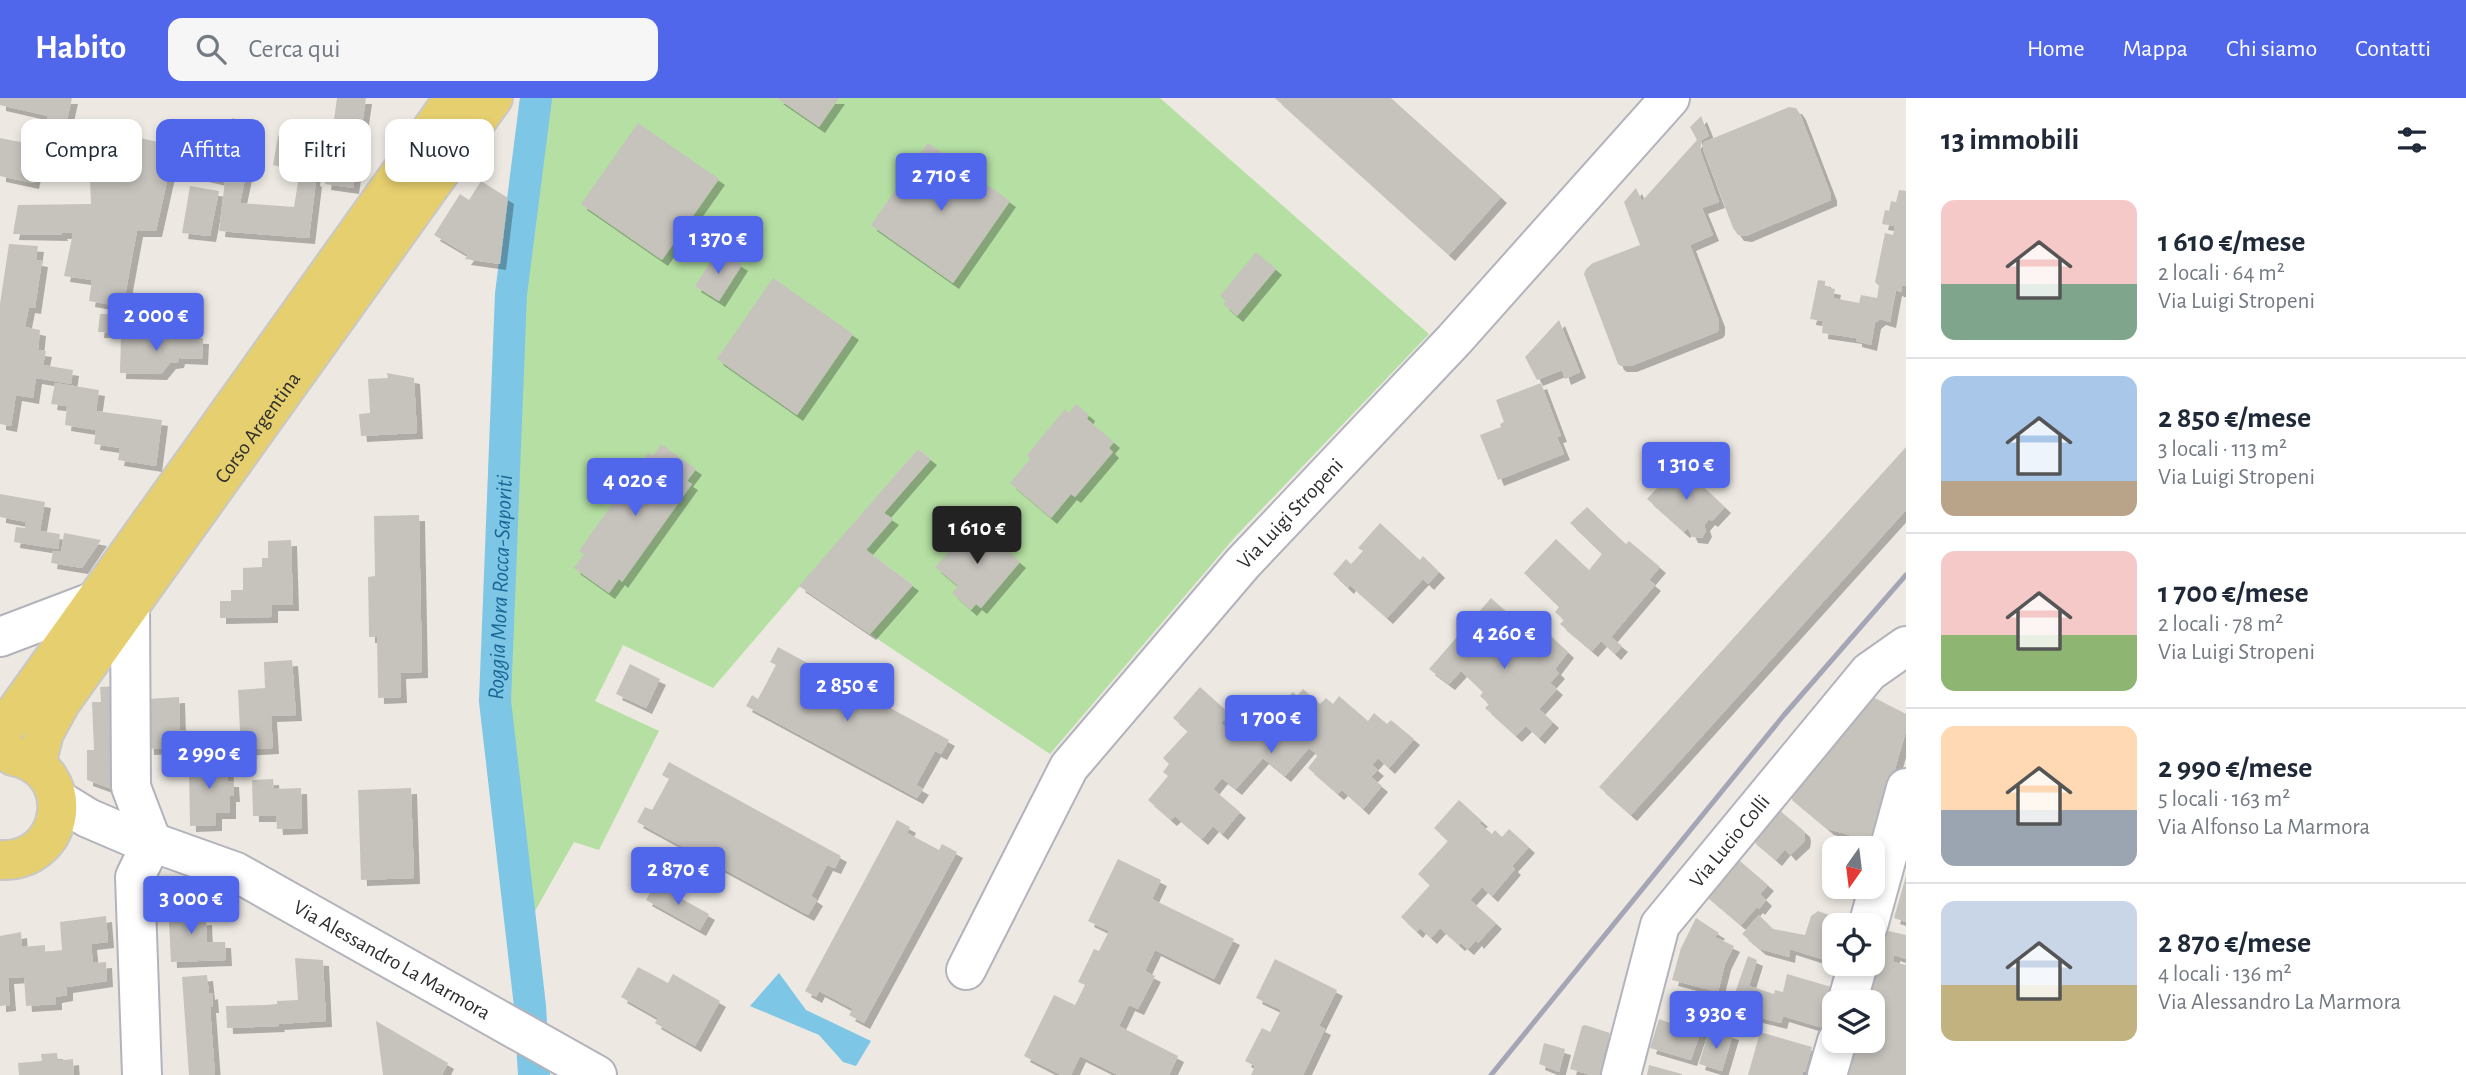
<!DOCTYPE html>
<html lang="it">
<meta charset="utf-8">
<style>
body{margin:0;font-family:"Alegreya Sans",sans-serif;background:#f6f6f7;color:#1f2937;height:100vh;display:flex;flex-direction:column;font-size:26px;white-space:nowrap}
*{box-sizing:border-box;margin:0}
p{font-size:23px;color:#747a83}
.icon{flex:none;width:38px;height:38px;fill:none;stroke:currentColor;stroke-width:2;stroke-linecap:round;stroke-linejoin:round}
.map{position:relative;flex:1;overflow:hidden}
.panel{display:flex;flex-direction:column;background:#fff;width:560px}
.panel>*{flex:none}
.guide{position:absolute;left:21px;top:21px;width:665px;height:63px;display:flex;gap:14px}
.needle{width:46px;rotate:194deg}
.fabs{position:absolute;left:1822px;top:738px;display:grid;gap:14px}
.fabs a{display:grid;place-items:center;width:63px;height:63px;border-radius:14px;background:#fff;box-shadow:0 4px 10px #0003;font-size:35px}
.price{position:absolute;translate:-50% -60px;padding:0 16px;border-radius:7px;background:#5167eb;color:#fff;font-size:23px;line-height:46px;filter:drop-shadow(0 2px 4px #0008)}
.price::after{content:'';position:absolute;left:50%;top:42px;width:21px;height:16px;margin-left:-10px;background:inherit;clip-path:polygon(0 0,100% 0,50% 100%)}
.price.current{background:#222;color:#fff}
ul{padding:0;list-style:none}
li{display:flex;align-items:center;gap:21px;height:175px;padding:0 35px}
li+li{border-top:2px solid #e0e1e3}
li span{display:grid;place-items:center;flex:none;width:196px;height:140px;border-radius:14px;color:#555}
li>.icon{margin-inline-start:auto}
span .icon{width:84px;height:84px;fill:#fffc;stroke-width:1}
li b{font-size:30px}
h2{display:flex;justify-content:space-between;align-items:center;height:84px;padding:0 35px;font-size:30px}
.tag{padding:0 24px;border-radius:14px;background:#fff;box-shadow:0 4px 10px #0003;font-size:24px;line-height:63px}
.tag.current{background:#5167eb;color:#fff}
header{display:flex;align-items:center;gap:42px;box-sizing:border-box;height:98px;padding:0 35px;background:#5167eb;color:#fff}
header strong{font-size:33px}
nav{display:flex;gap:38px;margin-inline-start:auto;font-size:24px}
.search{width:490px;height:63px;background:#f6f6f7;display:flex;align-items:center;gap:18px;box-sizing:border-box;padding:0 24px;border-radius:14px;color:#747a83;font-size:26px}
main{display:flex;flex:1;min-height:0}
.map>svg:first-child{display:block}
.green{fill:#b5dfa3}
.water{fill:#7ec6e5}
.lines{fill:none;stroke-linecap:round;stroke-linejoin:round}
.canal{stroke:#7ec6e5;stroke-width:32}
.building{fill:#c6c3bd;filter:url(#shadow)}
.minor-casing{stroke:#b2b3bc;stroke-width:42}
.major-casing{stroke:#c8c8c8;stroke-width:42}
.minor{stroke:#fff;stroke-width:38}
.major{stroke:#e6cf6e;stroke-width:38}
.rail{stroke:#a4a6b6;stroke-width:5}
.labels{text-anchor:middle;stroke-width:7;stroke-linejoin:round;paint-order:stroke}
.street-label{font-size:21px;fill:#2d2d2d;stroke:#fff}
.water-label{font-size:23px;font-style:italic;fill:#196696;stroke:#fff}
</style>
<header>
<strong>Habito</strong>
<div class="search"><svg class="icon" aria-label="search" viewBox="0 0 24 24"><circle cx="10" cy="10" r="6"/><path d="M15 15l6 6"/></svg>Cerca qui</div>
<nav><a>Home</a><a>Mappa</a><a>Chi siamo</a><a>Contatti</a></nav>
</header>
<main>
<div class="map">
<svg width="1906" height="977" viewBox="0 0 1906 977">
<defs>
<filter id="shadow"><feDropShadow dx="6" dy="6" stdDeviation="0" flood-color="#0004"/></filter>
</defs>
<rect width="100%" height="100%" fill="#ede9e2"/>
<path class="green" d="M547,0H1160L1429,236L1235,439L1050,656L870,536L913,487L866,452L884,415L931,361L918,351L713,590L623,547L595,603L659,633L599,752L574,744L526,829L504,613L520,199Z"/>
<path class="water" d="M779,875L806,912L871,943L856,968L843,964L819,937L750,908Z"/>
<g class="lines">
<path class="canal" id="s1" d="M534,977L530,908L495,603L511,196L536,0"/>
</g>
<g class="building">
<path d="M0,0H72L67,22L70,23V32L67,47L43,41L48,18L0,7Z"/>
<path d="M337,0H366L353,90L325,86Z"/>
<path d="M777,0H839L819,29Z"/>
<path d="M1275,0H1391L1501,99L1449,157Z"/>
<path d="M1789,9L1796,10L1800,16L1831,97V102L1746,138L1738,137L1733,130L1703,51L1704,44Z"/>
<path d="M1701,18L1709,38L1702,42L1700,52L1719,104L1702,110L1713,137L1690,147L1719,223V231L1717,234L1631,268H1621L1618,266L1584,176L1586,171L1593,165L1640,147L1624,104L1636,90L1642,103L1697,42L1690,29Z"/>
<path d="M232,20L257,25L240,105L294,109L301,66L316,68L314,82L316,83L309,140L219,133L225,83L185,74L194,29L229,36Z"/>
<path d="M638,25L719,81L662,162L581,106Z"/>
<path d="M88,28L175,48L156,133H137L123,209L89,203L92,182L64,178L73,135H61L62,137L13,136L18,107L91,106Z"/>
<path d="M278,38L293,40L287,70L273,67Z"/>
<path d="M0,40L41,48L33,85L0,78Z"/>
<path d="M928,45L1010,103L953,185L871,127Z"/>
<path d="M481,83L508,100L500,166L465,161L468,157L434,137L460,96L469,102Z"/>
<path d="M190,88L219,93L210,138L182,135Z"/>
<path d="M1899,92L1906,93V188L1902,187L1901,194L1896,192L1890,224L1880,221L1875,225L1871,247L1856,243V240L1822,235L1823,223L1810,221L1818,182L1825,183V189L1835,191L1833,200L1859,205L1861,197L1877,200L1879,188L1875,184L1885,135L1893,137L1895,128L1882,126L1885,112L1889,113L1891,103L1896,104Z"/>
<path d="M9,146L38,148L36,162L42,163L35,210L29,209L25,229L40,232L38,252L46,253L43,267L73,272L71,286L36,280L33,300L16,297L11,328L0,326V206Z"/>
<path d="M718,152L742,167L719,203L695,188Z"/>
<path d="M1256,154L1276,171L1237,218L1223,206L1226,203L1220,198Z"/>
<path d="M773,180L853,236L797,317L717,261Z"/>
<path d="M100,216L143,217V235L98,234Z"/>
<path d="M1559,222L1580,274L1565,281L1562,272L1537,282L1525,259Z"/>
<path d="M121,237L203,240L202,261L179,260L178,264L170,265L161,276L120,275Z"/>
<path d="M387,275L414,280L417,335L361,338L359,316L370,315L368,281L388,280Z"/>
<path d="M55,285L99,292L96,313L162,322L156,368L118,362L120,350L94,346L96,332L65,327L67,308L51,306Z"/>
<path d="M1541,285L1561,338L1557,339L1564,356L1498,382L1480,337L1501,329L1500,326L1504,324L1496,302Z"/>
<path d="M1076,306L1089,317L1087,321L1114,344L1109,350L1113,354L1075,399L1071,396L1051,420L1010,385L1030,361L1027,357L1065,311L1069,315Z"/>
<path d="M661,346L696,371L687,383L692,386L622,484L619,481L609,495L574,470L584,456L579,453L648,355L653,358Z"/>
<path d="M1906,349V412L1631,717L1599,689Z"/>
<path d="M918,351L931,361L884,415L893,421L866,452L913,487L870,536L799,488Z"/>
<path d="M1679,366L1725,409L1712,423L1709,421L1704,427L1706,433L1702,440L1692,439L1688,430L1684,434L1647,401Z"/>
<path d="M0,396L45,404L40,433L60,436L58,451L14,444L16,429L25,430L26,424L0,419Z"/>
<path d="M1587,409L1617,438L1626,446L1629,443L1660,469L1649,482L1655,487L1611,539L1622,548L1615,556L1601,543L1592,553L1560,526L1564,522L1555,514L1559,509L1524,475L1556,441L1589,472L1602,456L1570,425Z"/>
<path d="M419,417L422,574L400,575L401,599L378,600L377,539H369L368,479L375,478L374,418Z"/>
<path d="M972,422L1020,464L981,510L976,506L971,512L952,495L958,488L935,469L956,446L953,443Z"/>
<path d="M1380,425L1420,462L1423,458L1439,474L1428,486L1423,481L1387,520L1350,487L1348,490L1333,476L1346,461L1351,466L1363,453L1358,450Z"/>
<path d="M64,435L101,442L82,470L51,465L53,453L61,454Z"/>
<path d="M291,442L293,507H272V519L220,520V503H231V492H243V470L262,469V460H268V443Z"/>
<path d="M1491,500L1511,518L1495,536L1514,555L1524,544L1537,555L1551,538L1568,554L1555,571L1559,575L1550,585L1557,591L1539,611L1553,624L1539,640L1526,628L1516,638L1485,610L1489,606L1480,598L1483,594L1461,573L1449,586L1429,571Z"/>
<path d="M778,549L949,642L941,656L935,653L916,687L923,691L917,700L746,608L752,597L758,601L776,567L770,564Z"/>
<path d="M292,562L296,617L271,618L273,650L221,653L220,634L240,633L238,592L265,590L264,564Z"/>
<path d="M630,566L660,581L646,610L616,596Z"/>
<path d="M118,588L122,686L112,691L87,682V652H94L92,604H101L100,589Z"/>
<path d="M1200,589L1229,615L1221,625L1229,633L1239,621L1259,639L1277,618L1275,615L1289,598L1293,594L1297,598L1303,591L1320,606L1326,600L1333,606L1339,598L1368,623L1374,615L1387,626L1391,622L1414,641L1389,670L1378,660L1372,667L1378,672L1371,679L1382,688L1363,711L1342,692L1338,696L1308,670L1318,657L1309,650L1285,678L1263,660L1236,691L1222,680L1213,691L1240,714L1222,736L1213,728L1202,741L1175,718L1171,722L1148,702L1168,678L1163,674L1169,666L1163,660L1188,633L1173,620Z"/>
<path d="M1871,598L1906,616V633L1874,744L1828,731L1786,696Z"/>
<path d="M179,599L180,632H187L188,638L217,637L218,655L188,656V649L148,651L146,601Z"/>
<path d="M192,660H227L228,683H233L234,698H230V715H216V727L190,728L189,669H193Z"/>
<path d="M669,664L841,758L835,770L827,767L811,798L817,802L808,817L637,724L645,709L652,712L669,681L662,677Z"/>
<path d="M273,681L274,691L301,690L302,730L277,731L276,718H253L252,682Z"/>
<path d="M411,690L414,780L361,782L358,692Z"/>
<path d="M1459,702L1482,723L1479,725L1492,736L1495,732L1502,739L1509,731L1529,749L1512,768L1515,771L1492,798L1482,789L1470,802L1496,825L1478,845L1476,842L1468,851L1461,845L1459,847L1440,830L1431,840L1420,830L1417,834L1401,819L1430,787L1418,776L1448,743L1434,730Z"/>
<path d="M1778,711L1804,733L1805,738L1804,744L1790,757L1785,751L1776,762L1750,740Z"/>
<path d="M897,722L910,729L907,735L939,752L942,746L957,754L864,925L849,917L853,911L819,893L816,899L805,893Z"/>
<path d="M1834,749V789H1862L1860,799L1827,789L1833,769L1823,766L1827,755Z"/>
<path d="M1733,757L1768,787L1760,796L1766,802L1759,811L1757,809L1741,827L1702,794Z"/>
<path d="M1118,761L1161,782L1152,801L1234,841L1214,881L1155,852L1145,873L1155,878L1138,911L1129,907L1119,928L1178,958L1169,977H1118L1080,958L1071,977H1061L1024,958L1054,897L1075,907L1085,887L1078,884L1094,851L1099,853L1109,833L1088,823Z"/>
<path d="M1906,778V824L1894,820Z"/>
<path d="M655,786L709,816L700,832L646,802Z"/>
<path d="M195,803L196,822L206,821L207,844H225L226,862L171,864L168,804Z"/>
<path d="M1818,813L1851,825L1850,828H1834V865L1790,851L1789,859L1760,851L1742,836L1759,817L1773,831L1805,837L1811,818Z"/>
<path d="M106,818L108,844L91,846L93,865L106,864L107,883L67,889V897L56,899V906L26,908L24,879L8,880L10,907L0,908V838L21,834L22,849L45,847V854L62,852L60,824Z"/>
<path d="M1696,820L1719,835L1715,839L1734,848L1725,866L1718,894L1672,882L1681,850Z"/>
<path d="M1880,831L1906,837V861L1894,857L1893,864L1906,867V977H1840L1849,943H1872V905H1860Z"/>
<path d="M1748,858L1757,862L1749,888L1774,896L1775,892L1783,894L1787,876L1835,890L1823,930L1783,918L1781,925L1729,912Z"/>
<path d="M295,860L323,862L326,923L278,926L279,928L227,930L226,908L266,907L277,906V903L298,902Z"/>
<path d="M1275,861L1337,892L1319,928L1325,931L1303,977H1251L1255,968L1245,963L1262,930L1270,934L1281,912L1256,900Z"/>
<path d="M638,869L668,885L673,876L720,903L695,948L655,925L658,920L621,899Z"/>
<path d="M207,877L209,896L212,895L213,909H210L215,977H189L182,879Z"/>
<path d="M1672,915L1704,924L1691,962L1650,950L1659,921L1670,925Z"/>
<path d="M376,923L448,965L442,977H383Z"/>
<path d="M1585,927L1610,935L1603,959L1609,960L1605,977H1591L1570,971L1582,928Z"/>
<path d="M1720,932L1733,936L1722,973L1699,966L1707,939L1717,941Z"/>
<path d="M1760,934L1812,949L1805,974L1803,973L1802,977H1748Z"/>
<path d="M1544,945L1565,951L1559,974L1539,966Z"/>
<path d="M57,955L58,963L73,961L74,977H19L18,965L42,963L41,956Z"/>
<path d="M1649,967L1682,976V977H1647Z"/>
</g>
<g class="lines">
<defs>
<g id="minor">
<path d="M130,508L131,689L152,744L135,779L142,977"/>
<path d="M0,539L95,503"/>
<path id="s2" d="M57,701L88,720L130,738L152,744L236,774L597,977"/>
<path d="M1868,828L1906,690"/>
<path id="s3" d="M966,872L1069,669L1243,465L1454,242L1670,0"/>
<path d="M1847,905L1858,866"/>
<path id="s4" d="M1621,977L1660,827L1869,574L1906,548"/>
<path d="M1827,977L1837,943"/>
</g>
<g id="major">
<path d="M0,636L454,0"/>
<path id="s5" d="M36,667L44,635L61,604L493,0"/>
<path d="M0,762C67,765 80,671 13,658"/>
</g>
</defs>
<use href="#minor" class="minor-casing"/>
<use href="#major" class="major-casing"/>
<use href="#minor" class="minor"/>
<use href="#major" class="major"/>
<path class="rail" d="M1491,977L1784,617L1906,477"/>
</g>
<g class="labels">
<g class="street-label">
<text dy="7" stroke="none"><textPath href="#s5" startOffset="406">Corso Argentina</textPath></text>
<text dy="7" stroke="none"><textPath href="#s3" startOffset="564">Via Luigi Stropeni</textPath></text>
<text dy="7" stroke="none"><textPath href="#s4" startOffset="264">Via Lucio Colli</textPath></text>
<text dy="7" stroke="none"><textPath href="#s2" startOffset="373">Via Alessandro La Marmora</textPath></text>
</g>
<g class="water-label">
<text dy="8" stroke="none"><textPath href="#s1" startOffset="490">Roggia Mora Rocca-Saporiti</textPath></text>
</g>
</g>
</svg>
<div class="fabs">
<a><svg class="needle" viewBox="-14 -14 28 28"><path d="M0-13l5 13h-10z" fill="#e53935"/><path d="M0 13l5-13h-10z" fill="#747a83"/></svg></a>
<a><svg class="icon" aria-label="locate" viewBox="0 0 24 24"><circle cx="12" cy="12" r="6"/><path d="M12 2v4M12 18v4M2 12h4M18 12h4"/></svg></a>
<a><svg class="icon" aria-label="layers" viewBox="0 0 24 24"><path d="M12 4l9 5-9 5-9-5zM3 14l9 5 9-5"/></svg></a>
</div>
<b class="price" style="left:941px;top:115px">2 710 €</b>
<b class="price" style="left:718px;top:178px">1 370 €</b>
<b class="price" style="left:156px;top:255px">2 000 €</b>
<b class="price" style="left:1686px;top:404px">1 310 €</b>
<b class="price" style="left:635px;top:420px">4 020 €</b>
<b class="price current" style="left:977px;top:468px">1 610 €</b>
<b class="price" style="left:1504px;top:573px">4 260 €</b>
<b class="price" style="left:847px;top:625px">2 850 €</b>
<b class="price" style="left:1271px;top:657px">1 700 €</b>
<b class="price" style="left:209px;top:693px">2 990 €</b>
<b class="price" style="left:678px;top:809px">2 870 €</b>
<b class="price" style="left:191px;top:838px">3 000 €</b>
<b class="price" style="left:1716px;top:953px">3 930 €</b>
<div class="guide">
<a class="tag">Compra</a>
<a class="tag current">Affitta</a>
<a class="tag">Filtri</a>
<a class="tag">Nuovo</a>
</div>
</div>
<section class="panel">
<h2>13 immobili<svg class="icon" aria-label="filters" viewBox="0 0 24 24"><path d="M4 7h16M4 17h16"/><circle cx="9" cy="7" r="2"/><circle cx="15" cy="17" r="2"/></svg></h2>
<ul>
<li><span style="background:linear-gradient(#f6c9c9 60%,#7fa58c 0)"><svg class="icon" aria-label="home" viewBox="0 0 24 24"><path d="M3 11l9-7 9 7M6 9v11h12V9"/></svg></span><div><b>1 610 €/mese</b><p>2 locali · 64 m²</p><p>Via Luigi Stropeni</p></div></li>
<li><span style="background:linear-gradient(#a9c7e8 75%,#b9a48a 0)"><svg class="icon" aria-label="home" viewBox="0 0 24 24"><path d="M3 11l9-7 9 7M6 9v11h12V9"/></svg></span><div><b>2 850 €/mese</b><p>3 locali · 113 m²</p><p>Via Luigi Stropeni</p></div></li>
<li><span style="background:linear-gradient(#f6c9c9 60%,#8fb573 0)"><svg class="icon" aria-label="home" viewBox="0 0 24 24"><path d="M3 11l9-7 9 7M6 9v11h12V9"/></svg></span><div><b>1 700 €/mese</b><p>2 locali · 78 m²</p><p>Via Luigi Stropeni</p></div></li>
<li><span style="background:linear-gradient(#ffd9b3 60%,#9aa5b1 0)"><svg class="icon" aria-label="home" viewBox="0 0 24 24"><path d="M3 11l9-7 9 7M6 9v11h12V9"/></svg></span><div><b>2 990 €/mese</b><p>5 locali · 163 m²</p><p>Via Alfonso La Marmora</p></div></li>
<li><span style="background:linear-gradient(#c9d6e8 60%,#c2b280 0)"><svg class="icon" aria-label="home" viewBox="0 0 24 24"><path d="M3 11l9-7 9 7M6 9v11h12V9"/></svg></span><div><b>2 870 €/mese</b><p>4 locali · 136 m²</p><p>Via Alessandro La Marmora</p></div></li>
</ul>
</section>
</main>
